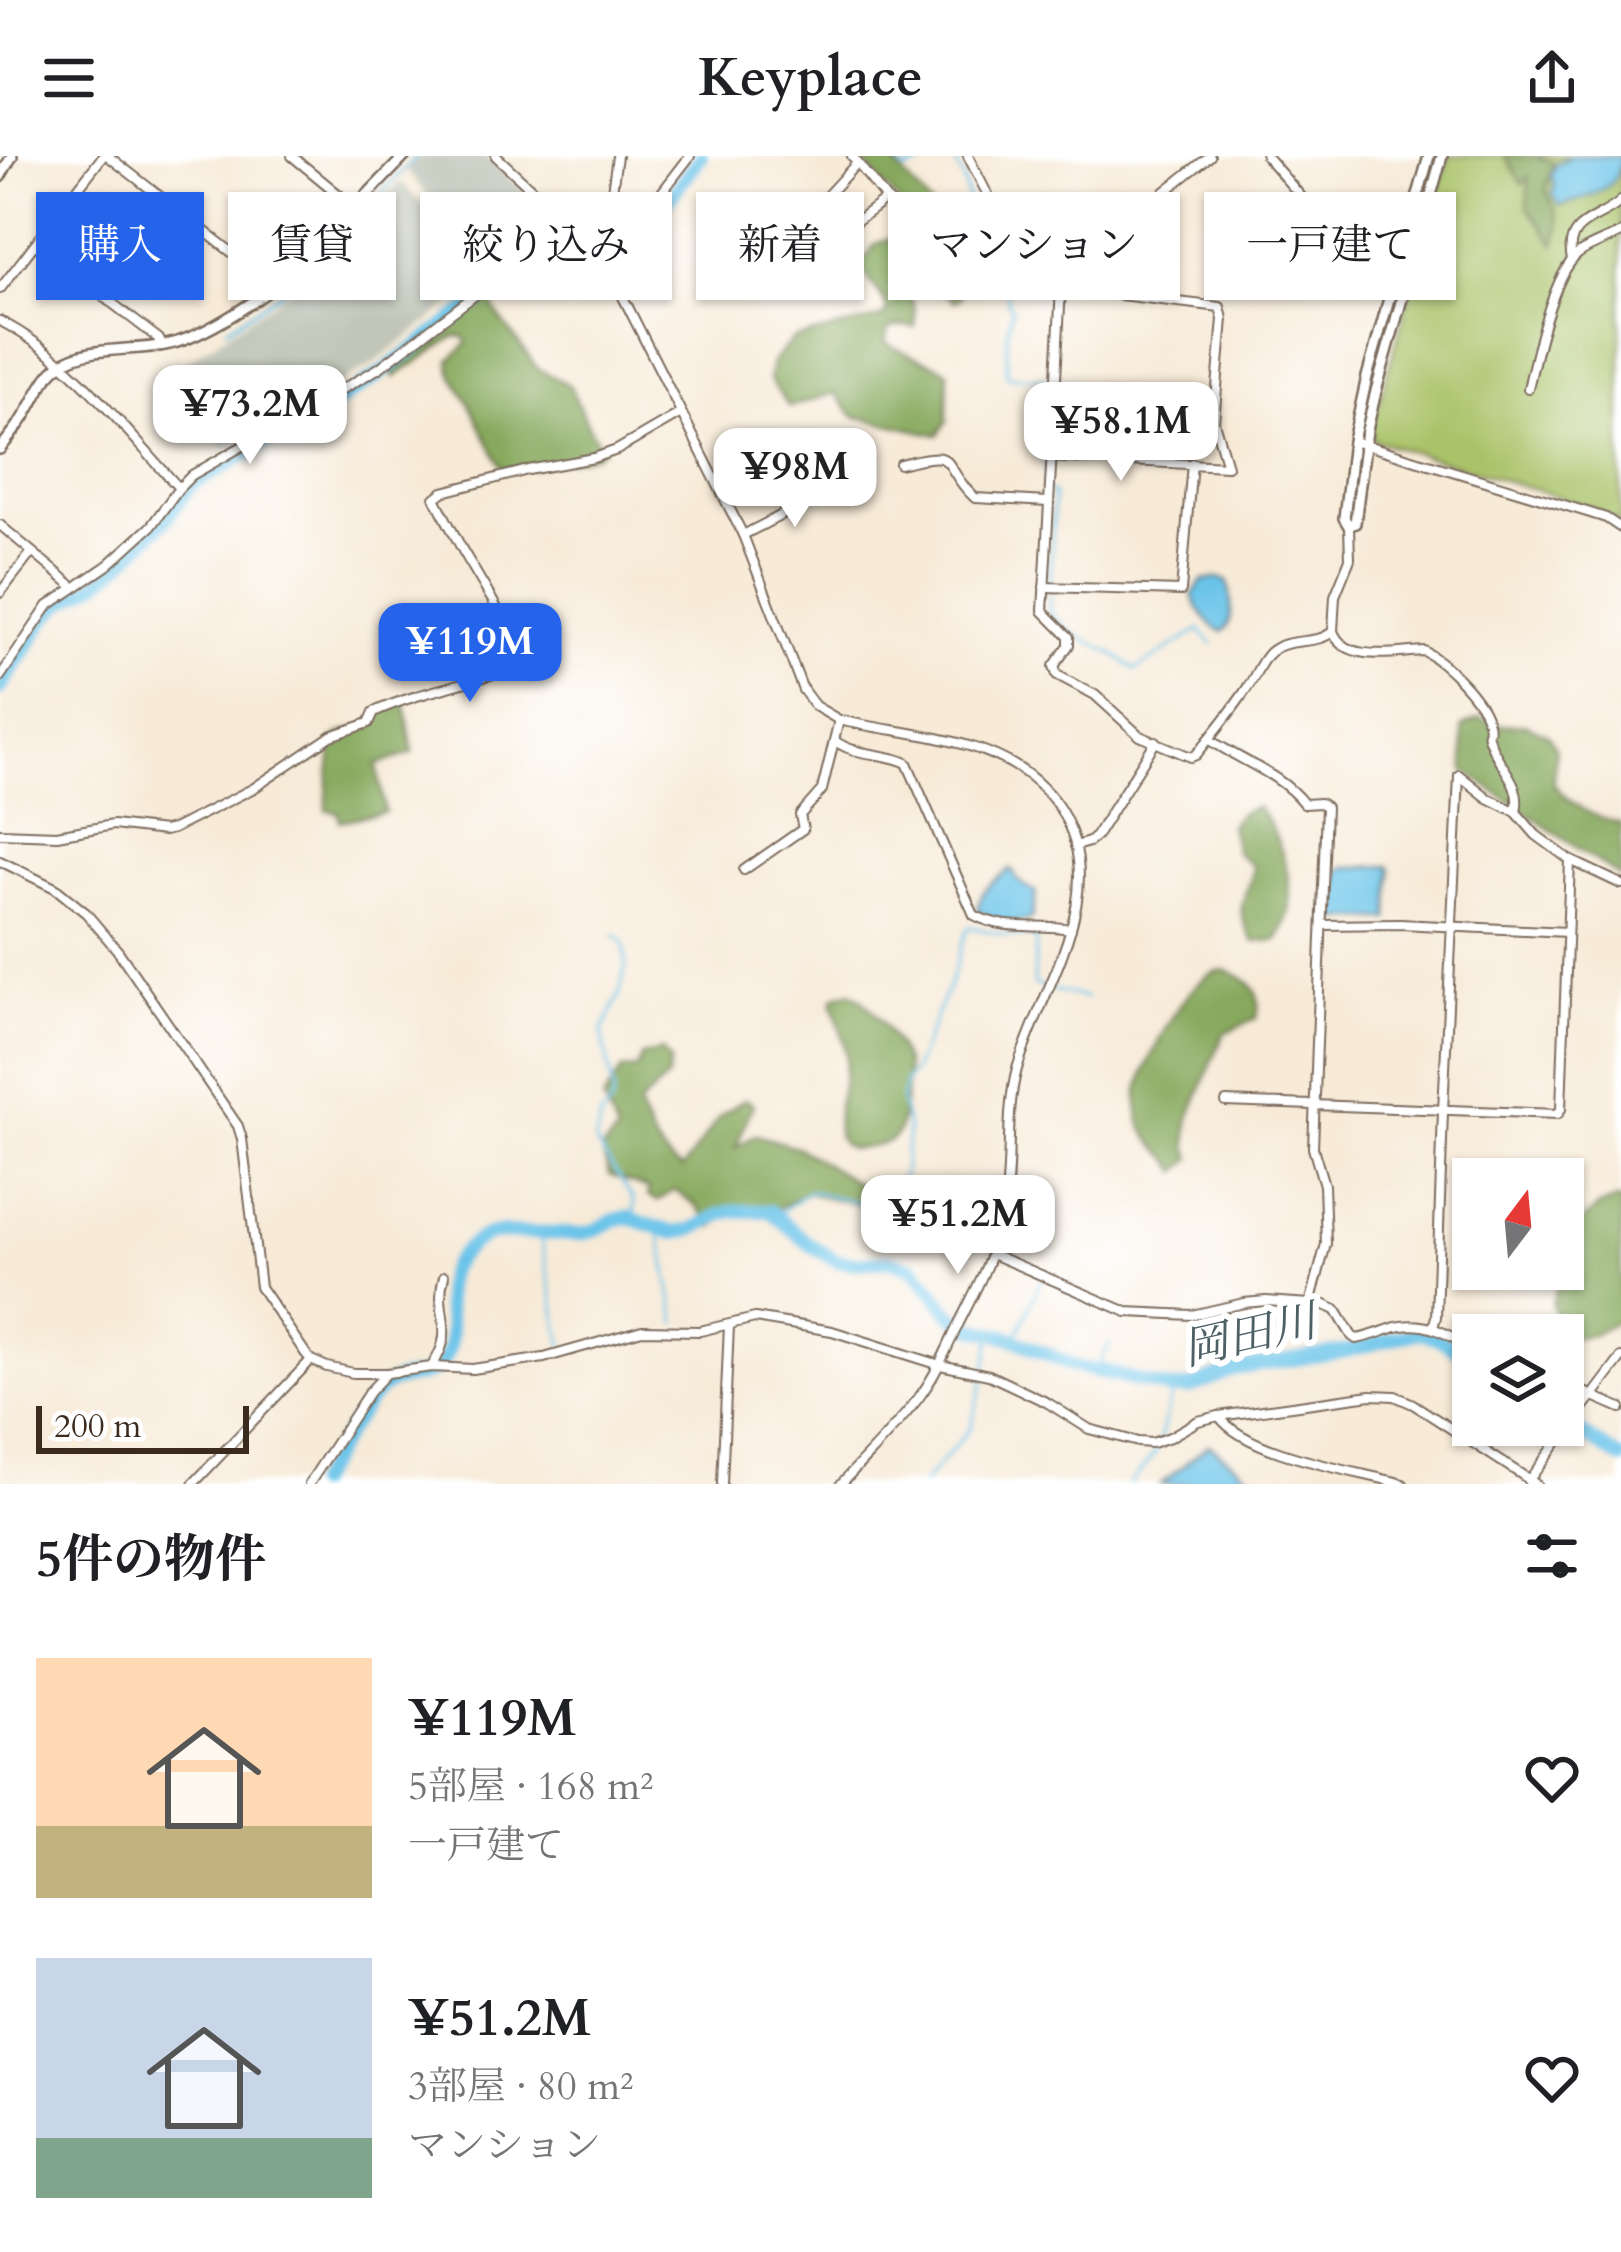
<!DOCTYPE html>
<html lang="ja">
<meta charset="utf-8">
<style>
body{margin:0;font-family:Cardo,"Noto Serif JP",serif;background:#f2f2f2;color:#202124;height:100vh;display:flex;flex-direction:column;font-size:45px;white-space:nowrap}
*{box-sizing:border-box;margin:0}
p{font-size:39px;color:#757577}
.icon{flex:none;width:66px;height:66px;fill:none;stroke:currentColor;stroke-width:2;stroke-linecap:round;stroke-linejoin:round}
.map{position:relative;height:1328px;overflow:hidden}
.sheet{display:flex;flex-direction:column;background:#fff;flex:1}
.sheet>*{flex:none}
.banner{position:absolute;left:36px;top:36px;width:1551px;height:108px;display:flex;gap:24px}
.needle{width:78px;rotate:16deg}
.buttons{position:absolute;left:1452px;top:1002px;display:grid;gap:24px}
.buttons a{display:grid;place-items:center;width:132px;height:132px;border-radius:0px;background:#fff;box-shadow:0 3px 9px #0004;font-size:60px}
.scale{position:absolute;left:36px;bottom:30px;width:213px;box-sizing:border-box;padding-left:12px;border:6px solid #3b2a1e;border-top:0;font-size:33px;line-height:42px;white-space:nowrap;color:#3b2a1e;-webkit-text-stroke:9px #fff;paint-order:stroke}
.price{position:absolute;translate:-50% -102px;padding:0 27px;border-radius:24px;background:#fff;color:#222;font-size:39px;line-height:78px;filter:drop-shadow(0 3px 6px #0008)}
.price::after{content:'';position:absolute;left:50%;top:72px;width:36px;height:27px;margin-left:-18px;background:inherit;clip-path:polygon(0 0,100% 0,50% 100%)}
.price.selected{background:#2563eb;color:#fff}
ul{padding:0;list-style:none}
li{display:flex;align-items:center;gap:36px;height:300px;padding:0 36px}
li span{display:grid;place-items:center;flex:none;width:336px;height:240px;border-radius:0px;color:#555}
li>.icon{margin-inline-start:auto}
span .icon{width:144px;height:144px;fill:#fffc;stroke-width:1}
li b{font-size:51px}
h2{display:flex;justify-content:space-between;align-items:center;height:144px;padding:0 36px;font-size:51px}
.chip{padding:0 42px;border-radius:0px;background:#fff;box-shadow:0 3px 9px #0004;font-size:42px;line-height:108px}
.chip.selected{background:#2563eb;color:#fff}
header{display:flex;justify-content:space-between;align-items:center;height:156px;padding:0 36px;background:#fff;font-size:54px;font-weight:700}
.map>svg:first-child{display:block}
.industrial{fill:#c1c6b9}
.green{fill:#aac369;stroke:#727644;stroke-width:3}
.forest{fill:#87a95d;stroke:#616a3e;stroke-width:3}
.water{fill:#6bc4e9;stroke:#537784;stroke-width:3}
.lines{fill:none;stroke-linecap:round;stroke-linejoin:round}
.stream{stroke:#6bc4e9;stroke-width:3}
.river{stroke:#6bc4e9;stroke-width:14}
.minor-casing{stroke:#7d6d5f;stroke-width:12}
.major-casing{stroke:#7d6d5f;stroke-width:14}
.minor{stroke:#fff;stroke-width:8}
.major{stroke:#fff;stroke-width:9}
.labels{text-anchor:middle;stroke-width:12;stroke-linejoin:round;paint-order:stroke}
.water-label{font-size:45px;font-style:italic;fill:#4c6065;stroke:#fff}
</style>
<header><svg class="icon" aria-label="menu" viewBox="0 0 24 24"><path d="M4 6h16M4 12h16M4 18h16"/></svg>Keyplace<svg class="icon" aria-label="share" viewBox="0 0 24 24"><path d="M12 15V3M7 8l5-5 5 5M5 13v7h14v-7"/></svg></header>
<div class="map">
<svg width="1621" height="1328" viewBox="0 0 1621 1328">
<rect width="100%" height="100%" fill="#fff"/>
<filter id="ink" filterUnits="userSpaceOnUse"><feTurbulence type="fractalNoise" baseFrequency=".00833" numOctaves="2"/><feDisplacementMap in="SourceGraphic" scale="24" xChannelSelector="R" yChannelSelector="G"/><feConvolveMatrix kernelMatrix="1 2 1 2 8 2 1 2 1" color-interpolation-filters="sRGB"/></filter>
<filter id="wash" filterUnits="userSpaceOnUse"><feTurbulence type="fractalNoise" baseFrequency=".004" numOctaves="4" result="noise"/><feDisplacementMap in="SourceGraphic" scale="48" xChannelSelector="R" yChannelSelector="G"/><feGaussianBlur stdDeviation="2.7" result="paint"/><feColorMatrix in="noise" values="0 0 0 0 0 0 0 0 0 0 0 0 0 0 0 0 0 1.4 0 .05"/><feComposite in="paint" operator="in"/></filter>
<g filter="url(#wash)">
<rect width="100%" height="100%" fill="#f7ead7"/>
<g class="industrial">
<path d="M420,0H486L565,72L564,77L545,94L494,116L406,14Z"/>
<path d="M401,26L488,120L373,208L225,293L162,222L290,135Z"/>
</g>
<path class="green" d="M1449,0H1621V367L1591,351L1373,284L1371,274Z"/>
<g class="forest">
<path d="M858,0H888L932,51L963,119L960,142L954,145L931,127L908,133L915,153V171L900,170L889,173L885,186C907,200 927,203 948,215L947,265L938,279L853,260L835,237L789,251L769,223L772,207L793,183L881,162L888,156L884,145L856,105L867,101L875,88L892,81L905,87L912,108L931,110L938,96C915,61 885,32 858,0Z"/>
<path d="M1505,0H1543L1539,3L1553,7L1546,34C1556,58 1563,61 1555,89L1528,52V21L1522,28Z"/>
<path d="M491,137L495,155L537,212L569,229L589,271L603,294L595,299L516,314L502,312C490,291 481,270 470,249C462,233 450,222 450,204L467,188L465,181L455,180L395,221L391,215Z"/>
<path d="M405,546L413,597L377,609L385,656L340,665L338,656L327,654C325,637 332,602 333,583L342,577L372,570L383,554Z"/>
<path d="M1481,562L1497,569L1525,568L1548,579L1556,594L1553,627C1571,650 1593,661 1621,668V722L1465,615L1462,571Z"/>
<path d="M1257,651C1277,674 1291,715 1290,746C1290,760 1283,772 1277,784L1254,786C1231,749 1246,748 1253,711L1236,696L1230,669L1240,657Z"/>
<path d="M1224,814C1249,821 1265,838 1256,863L1224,877L1189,963L1188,989L1192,1003L1178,1016C1169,994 1148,992 1140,962C1138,953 1137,943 1139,934C1146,902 1189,816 1224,814Z"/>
<path d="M849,836C867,840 898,888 905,906C909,917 903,970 896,979C889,988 873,990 862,992C852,993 844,993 839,982C830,962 847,923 846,900C845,882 837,864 832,846L836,840Z"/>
<path d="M662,895L670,905L667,922L638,950C649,976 657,998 682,1013L720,960L745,943L753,948L736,991L756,979L799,992L871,1036L857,1048L808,1037L776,1053L740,1051L713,1071L697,1050L674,1034L658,1045L648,1040L649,1033L609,1019L602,994L617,977L603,944L622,914L637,913L642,900Z"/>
<path d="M1616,1044L1621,1045V1163L1593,1179L1563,1182V1179H1560L1563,1175L1552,1149L1567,1092L1578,1069L1599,1050Z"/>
</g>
<g class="water">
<path d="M1572,0H1621C1619,7 1619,14 1616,20C1606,38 1578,44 1560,50L1552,37L1555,31L1551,18L1557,8Z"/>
<path d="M1218,422L1227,425C1232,440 1235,465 1223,476C1208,470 1198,454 1192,439L1202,425Z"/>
<path d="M1389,710L1391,714L1389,763H1330L1327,760C1329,741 1326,721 1345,711Z"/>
<path d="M1009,714L1013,715L1017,724L1036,737L1032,762C1015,771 993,764 978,755C978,734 994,726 1009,714Z"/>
<path d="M1209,1288L1261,1328H1161Z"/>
</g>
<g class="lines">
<g class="stream">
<path d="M891,0L906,15L942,0"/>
<path d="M953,0L964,25L969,48L1003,108L1008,147L1012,151L1007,180V220L1050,223L1045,333L1054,338L1049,455L1072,477L1112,497L1136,514L1199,474L1213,488"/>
<path d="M227,172L293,129L417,0"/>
<path d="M615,779L624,787L626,808L620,838L602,876L614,939L611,949L601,961L595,986L634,1044V1062"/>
<path d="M1053,834L1086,842"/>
<path d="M777,1059L809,1035L869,1049L901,1034L908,974L901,944L906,924L913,916L950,827L967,773L970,771L1006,779L1036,781L1034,828L1044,832"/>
<path d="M662,1074L661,1082L677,1167"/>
<path d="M540,1078L563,1190"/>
<path d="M1015,1184L1041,1124"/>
<path d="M1110,1187L1099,1208L1138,1219L1136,1227"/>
<path d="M986,1214L992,1177"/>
<path d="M923,1328L970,1272L984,1223"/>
<path d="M1130,1328L1157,1295L1173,1233"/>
</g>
<g class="river">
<path d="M0,533L47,461L62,447L97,427L123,406L167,362L190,330L325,254L379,219L493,134L551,110L592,79L639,72L648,67L661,54L701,0"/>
<path d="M1563,1265L1621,1303"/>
<path d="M315,1328C332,1303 361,1246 385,1230C403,1217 430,1226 443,1205C467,1166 421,1135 466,1093C476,1084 484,1079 498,1077L580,1078L594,1075L614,1064L626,1061L675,1077L691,1074L720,1059L733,1055H770L812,1090L837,1105L856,1107L888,1104L914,1112L951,1158L970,1171L1009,1181L1074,1210L1170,1233L1190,1232L1235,1213L1347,1195L1409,1178L1423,1177L1438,1182L1473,1204"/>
</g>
</g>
</g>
<g filter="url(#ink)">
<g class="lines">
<defs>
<g id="minor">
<path d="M108,0L275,130"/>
<path d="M292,0L354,51"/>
<path d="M496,0L576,74L620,135L743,379L803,534L815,550L839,564C916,582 1012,579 1060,653C1113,738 1041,831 1017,913C1004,961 1013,1010 1003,1058C995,1097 977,1132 959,1167C947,1192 937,1217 920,1240C897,1271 867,1299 841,1328"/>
<path d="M852,0L886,43L905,58L925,87"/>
<path d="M968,0C997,57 1006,81 1061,118V132L1220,151L1223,163L1214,266L1227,310L1051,301"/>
<path d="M1266,0L1356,104L1397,112"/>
<path d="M825,42L851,69L886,43"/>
<path d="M810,58L857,7"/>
<path d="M614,65L611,42L617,0"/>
<path d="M35,88L159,183L162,190"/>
<path d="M1572,104C1563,64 1600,65 1621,45"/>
<path d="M1061,118L1210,0"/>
<path d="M1061,132L1043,455L1069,481V489L1054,510L1057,519L1095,539L1140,580L1191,601L1196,599C1214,577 1234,553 1249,529C1256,519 1261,504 1270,496C1289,480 1318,490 1333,475C1345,508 1397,496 1424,495C1445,506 1483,543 1488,567C1491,581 1484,572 1490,586C1499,612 1523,626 1516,656"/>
<path d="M0,133L103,0"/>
<path d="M0,165C70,200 126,275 179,332"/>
<path d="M1528,233C1535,201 1553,118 1578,98C1590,89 1607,84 1621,77"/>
<path d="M1353,285L1587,356L1606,362L1621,372"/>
<path d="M900,308C963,291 938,308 975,342L1048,346"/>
<path d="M0,369L74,431"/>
<path d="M743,379L832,333"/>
<path d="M1044,431L1181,435L1192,307"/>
<path d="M0,437L32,396"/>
<path d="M1333,475L1335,440L1350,403L1349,370"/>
<path d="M0,521L48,450L108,409L151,370L179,332L192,319L379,212L491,127L554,99L576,74L635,62L646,57L690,0"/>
<path d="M1209,583C1240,605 1280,617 1304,648L1320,647L1326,651L1313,992L1324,1029L1326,1088L1310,1148"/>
<path d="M835,585C857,601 885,596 907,607L974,759C1006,776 1037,767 1071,773"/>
<path d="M0,677L57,679L113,669L164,675L173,673L254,632L331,580L369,567L374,556C422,534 473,528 521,508L526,505L523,496L463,395L435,342L443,336L528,314L594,302L617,294L681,257"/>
<path d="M1075,690L1089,686L1096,680L1156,585"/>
<path d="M0,705L55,732L86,757L118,795L238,970L242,983L260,1131L306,1198L311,1204L327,1211L353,1217H387L432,1211L473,1213L544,1202L642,1174L700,1175L755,1162L832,1175L940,1209L989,1219L1048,1247L1089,1273L1138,1286L1152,1287L1170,1281L1198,1265L1219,1260L1371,1239L1395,1240L1413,1248L1536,1328"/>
<path d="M744,714L803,673L800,659L822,634L839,564"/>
<path d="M1322,769L1400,768L1567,776"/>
<path d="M1226,946L1558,958L1561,953L1570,704"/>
<path d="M992,1098L1127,1156L1192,1159L1244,1147L1266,1145L1325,1149L1336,1154L1352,1180L1356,1183C1370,1181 1383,1175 1396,1171C1426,1164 1449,1178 1473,1194"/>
<path d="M1433,1171L1436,1161L1443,955L1459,619L1488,642L1516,656L1536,679L1570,704L1621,728"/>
<path d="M432,1210C458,1171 433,1158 444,1120"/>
<path d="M1563,1227L1621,1252"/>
<path d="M1219,1260C1246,1299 1356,1315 1403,1328"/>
<path d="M1528,1325L1621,1202"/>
<path d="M193,1328L311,1204"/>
<path d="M309,1328L369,1236L386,1218"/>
<path d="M722,1328L729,1169"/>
</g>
<g id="major">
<path d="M0,21L12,0"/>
<path d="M0,293C8,283 16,273 23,263C35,245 42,222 60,209C86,189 138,196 170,188C206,180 263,141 291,117L405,0"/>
<path d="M1349,370L1355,367L1367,274L1376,235L1442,0"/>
<path d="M1349,370L1344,362L1353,285L1367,221L1429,0"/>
</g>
</defs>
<use href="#minor" class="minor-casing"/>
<use href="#major" class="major-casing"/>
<use href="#minor" class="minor"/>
<use href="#major" class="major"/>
</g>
</g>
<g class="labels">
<g class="water-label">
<text transform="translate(1249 1178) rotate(-13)" y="16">岡田川</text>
</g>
</g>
</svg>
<div class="buttons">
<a><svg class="needle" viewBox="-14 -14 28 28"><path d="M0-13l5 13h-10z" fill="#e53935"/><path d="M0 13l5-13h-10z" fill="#757577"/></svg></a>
<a><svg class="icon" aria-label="layers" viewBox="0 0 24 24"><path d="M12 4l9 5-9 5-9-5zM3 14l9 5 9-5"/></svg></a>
</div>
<div class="scale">200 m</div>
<b class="price" style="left:250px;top:311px">¥73.2M</b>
<b class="price" style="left:1121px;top:328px">¥58.1M</b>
<b class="price" style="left:795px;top:374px">¥98M</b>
<b class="price selected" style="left:470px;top:549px">¥119M</b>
<b class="price" style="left:958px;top:1121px">¥51.2M</b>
<div class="banner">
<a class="chip selected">購入</a>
<a class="chip">賃貸</a>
<a class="chip">絞り込み</a>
<a class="chip">新着</a>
<a class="chip">マンション</a>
<a class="chip">一戸建て</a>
</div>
</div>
<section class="sheet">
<h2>5件の物件<svg class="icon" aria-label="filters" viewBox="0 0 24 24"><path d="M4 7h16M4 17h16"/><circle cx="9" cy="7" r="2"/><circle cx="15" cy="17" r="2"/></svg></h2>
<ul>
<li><span style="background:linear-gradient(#ffd9b3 70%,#c2b280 0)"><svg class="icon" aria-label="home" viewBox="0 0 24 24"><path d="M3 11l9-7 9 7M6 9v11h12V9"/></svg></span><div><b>¥119M</b><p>5部屋 · 168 m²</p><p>一戸建て</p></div><svg class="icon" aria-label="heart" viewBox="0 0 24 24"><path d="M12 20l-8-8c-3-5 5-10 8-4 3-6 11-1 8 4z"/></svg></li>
<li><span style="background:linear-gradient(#c9d6e8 75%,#7fa58c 0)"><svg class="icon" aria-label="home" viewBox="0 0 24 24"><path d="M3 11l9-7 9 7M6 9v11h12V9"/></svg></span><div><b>¥51.2M</b><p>3部屋 · 80 m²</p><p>マンション</p></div><svg class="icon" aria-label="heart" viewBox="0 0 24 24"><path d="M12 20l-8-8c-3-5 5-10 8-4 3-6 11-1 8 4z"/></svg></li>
</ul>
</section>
